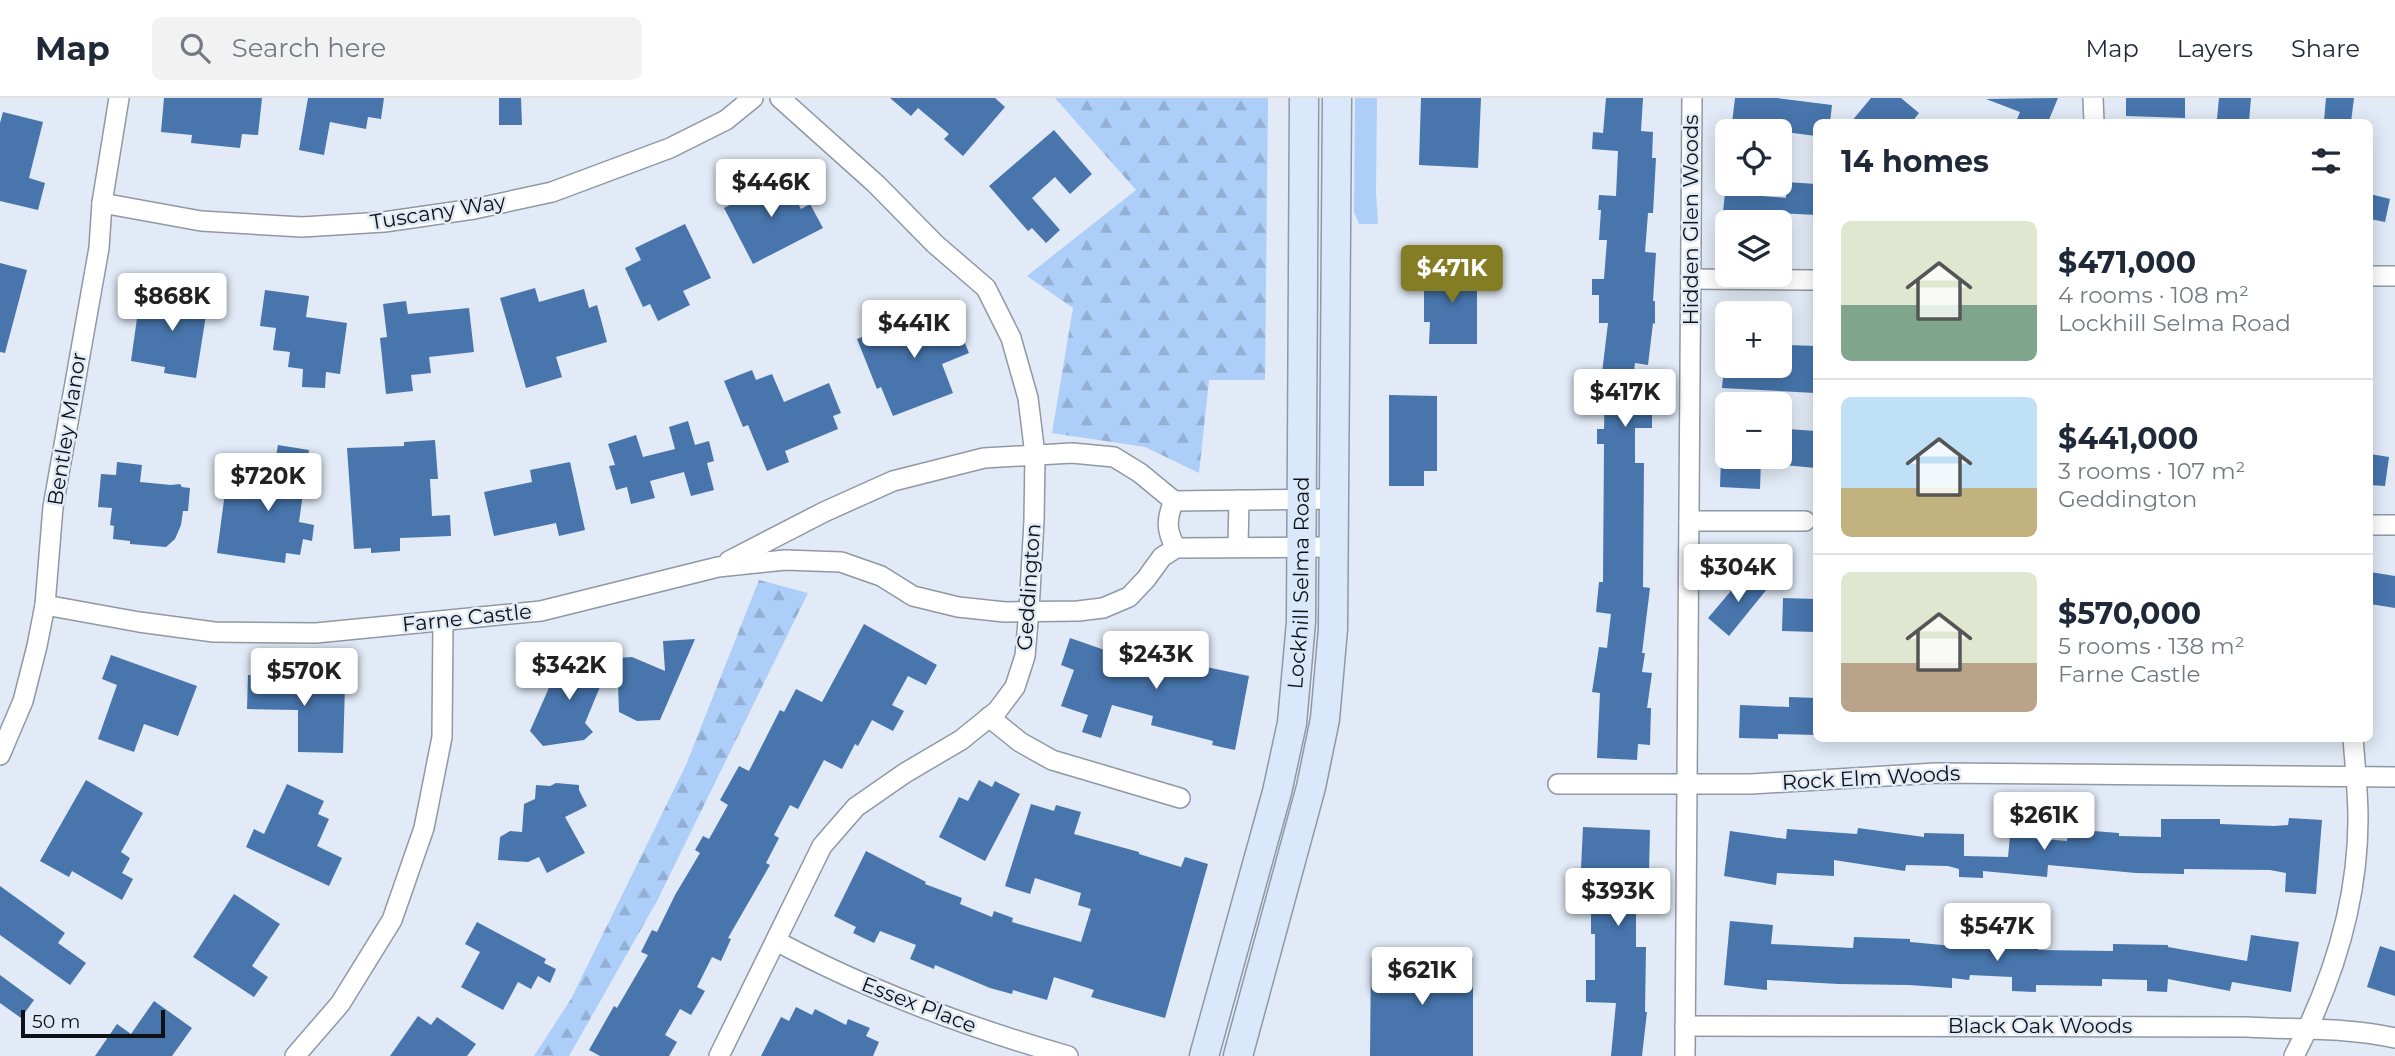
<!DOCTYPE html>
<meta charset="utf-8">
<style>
body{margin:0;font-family:Montserrat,sans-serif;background:#f2f2f3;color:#1f2937;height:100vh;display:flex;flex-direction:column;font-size:26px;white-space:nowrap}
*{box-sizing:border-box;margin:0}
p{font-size:23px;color:#747a83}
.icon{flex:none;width:38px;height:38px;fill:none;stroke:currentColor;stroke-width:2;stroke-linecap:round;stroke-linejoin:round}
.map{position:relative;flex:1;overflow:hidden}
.details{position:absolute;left:1813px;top:21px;width:560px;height:623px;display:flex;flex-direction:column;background:#fff;border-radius:10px;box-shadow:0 4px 18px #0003}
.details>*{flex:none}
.fabs{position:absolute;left:1715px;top:21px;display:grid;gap:14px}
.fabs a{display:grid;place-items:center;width:77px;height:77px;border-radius:10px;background:#fff;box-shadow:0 4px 18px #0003;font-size:35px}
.scale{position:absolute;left:21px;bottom:18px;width:144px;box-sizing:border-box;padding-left:7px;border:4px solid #0e1215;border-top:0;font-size:19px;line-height:24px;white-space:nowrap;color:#0e1215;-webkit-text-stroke:5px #e1eaf6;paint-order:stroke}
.price{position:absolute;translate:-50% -60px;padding:0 16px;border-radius:7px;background:#fff;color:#222;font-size:23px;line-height:46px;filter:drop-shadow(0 2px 4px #0008)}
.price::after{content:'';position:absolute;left:50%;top:42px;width:21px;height:16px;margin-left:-10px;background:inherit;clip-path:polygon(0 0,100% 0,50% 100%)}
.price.selected{background:#857d23;color:#fff}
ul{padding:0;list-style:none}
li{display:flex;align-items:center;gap:21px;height:175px;padding:0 28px}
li+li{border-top:2px solid #e0e1e3}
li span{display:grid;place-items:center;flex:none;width:196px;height:140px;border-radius:10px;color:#555}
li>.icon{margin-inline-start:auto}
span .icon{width:84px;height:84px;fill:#fffc;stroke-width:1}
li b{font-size:30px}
h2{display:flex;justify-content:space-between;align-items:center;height:84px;padding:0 28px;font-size:30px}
header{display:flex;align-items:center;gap:42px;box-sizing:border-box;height:98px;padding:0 35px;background:#fff;border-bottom:2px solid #e0e1e3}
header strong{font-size:33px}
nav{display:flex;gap:38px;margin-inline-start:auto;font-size:24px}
.search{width:490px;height:63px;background:#f2f2f3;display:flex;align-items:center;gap:18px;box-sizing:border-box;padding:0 24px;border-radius:10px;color:#747a83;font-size:26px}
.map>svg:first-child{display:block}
.green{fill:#accef8}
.forest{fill:url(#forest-firs)}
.building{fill:#4775ac}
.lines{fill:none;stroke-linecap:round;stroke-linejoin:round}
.street-casing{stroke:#8f98a3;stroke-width:22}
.secondary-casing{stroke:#8f98a3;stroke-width:31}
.street{stroke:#fff;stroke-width:19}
.secondary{stroke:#dae8fb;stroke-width:28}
.labels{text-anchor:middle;stroke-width:5;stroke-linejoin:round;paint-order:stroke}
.street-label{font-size:21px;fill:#0e1215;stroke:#e1eaf6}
</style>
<header>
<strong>Map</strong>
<div class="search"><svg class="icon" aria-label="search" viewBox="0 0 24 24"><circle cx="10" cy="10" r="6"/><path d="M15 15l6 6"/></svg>Search here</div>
<nav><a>Map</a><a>Layers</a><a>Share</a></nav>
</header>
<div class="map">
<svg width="2395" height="958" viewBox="0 0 2395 958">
<defs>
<pattern id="forest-firs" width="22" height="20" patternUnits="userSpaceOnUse" patternTransform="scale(1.75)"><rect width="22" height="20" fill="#accef8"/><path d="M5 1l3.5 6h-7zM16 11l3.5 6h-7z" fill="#93b0d4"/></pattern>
</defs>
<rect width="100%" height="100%" fill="#e1eaf6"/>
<path class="green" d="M1355,0H1377L1376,95L1378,126H1359L1354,114Z"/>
<g class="forest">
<path d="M1055,0H1268L1265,282H1209L1199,375L1145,349L1052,335L1073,210L1027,178L1136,92Z"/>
<path d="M759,482L808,495L657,803L569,958H534L571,901L686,667Z"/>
</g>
<g class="building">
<path d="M164,0H262L258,37L242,36L240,50L191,45L192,37L161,34Z"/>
<path d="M308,0H384L381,21L368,19L366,31L330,24L324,57L299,52Z"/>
<path d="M499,0H521L522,27H499Z"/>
<path d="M890,0H995L1005,9L963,58L944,41L949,36L918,10L911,18Z"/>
<path d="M1421,0H1481L1478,70L1419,67Z"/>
<path d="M1606,0H1643L1641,33L1653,34L1652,60H1656L1653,115H1648L1645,154L1656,155L1653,203H1655V226L1653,225L1648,267L1635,265L1630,306H1652V330H1635V365H1644L1643,489L1650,490L1642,555H1645L1642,574L1652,575L1647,610H1651L1650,647L1638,646L1637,662L1597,660L1600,595L1592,594L1599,549L1607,550L1611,516L1596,514L1599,484H1603L1604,346H1597V331H1604L1605,291L1593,290L1595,274L1602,275L1608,225H1599V197H1592V181H1604L1607,142H1599L1601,112H1598L1599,97L1616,98L1618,53L1592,51L1593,34L1603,35Z"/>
<path d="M1735,0H1777L1832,7L1830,24H1816V38L1785,34V31L1753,27L1752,33H1731Z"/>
<path d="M1871,0H1901L1919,15L1912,24H1851Z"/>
<path d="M2058,0L2048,24H2016L2020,14L1986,1Z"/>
<path d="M2126,0H2185V20L2126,18Z"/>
<path d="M2219,0H2251L2249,24L2217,21Z"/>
<path d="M2326,0H2354L2351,24L2324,23Z"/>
<path d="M3,14L43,24L29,80L45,85L38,112L0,103V25Z"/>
<path d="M1054,32L1092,76L1070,96L1055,79L1032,100L1060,132L1046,145L1032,130L1028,133L989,88Z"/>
<path d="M782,75L801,111L810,106L823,130L753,166L724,110L763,90L761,85Z"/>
<path d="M1786,84L1816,86V117L1778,115L1777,124H1722L1725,95L1786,100Z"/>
<path d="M2370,96L2390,101L2385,124L2370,121Z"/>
<path d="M685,126L711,180L683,193L690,207L658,223L650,206L643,209L625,170L641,162L635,150Z"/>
<path d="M0,165L27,172L5,255L0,254Z"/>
<path d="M1429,169H1477V246H1429L1430,224H1424V191L1429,190Z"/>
<path d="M188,189L210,192L196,280L164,275L165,269L131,263L140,199L185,206Z"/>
<path d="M535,190L539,204L584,191L589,210L597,207L607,244L556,259L562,279L526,290L500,200Z"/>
<path d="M265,192L309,198L306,219L347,225L340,276L326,274L325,290L302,289L303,271L288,269L290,254L273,252L276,230L260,228Z"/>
<path d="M941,202L956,240L962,238L969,255L942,266L953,295L893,318L881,289L877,291L857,241L882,231L886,240L928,224L921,209Z"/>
<path d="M406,203L408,216L469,210L474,254L429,259L431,275L411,277L413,293L386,296L380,240L387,239L383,206Z"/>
<path d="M1787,247L1816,248L1815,295L1722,290L1724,268H1786Z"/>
<path d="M752,272L756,282L772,276L784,304L829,285L841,315L833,318L838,331L785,353L789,364L767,373L748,327L743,329L724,283Z"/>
<path d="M1389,297L1437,298V373H1424V388H1389Z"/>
<path d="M688,323L695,347L709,343L714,363L707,365L714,392L691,398L684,374L650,383L655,400L631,406L627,389L616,392L609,368L615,367L608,346L636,337L643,359L675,351L669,329Z"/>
<path d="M1787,331L1816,333V370L1784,367Z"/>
<path d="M435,342L438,381H430L432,418L450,417L451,438L400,440V453L371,455V450L354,451L347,350L404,348V344Z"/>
<path d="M278,347L309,352L299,424L314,427L312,443L303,441L300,457L286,455L285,465L217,455L226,387L264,393L267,369L274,370Z"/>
<path d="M2370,356L2389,359L2385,388L2370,387Z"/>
<path d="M1721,359H1761L1760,391L1720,389Z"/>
<path d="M117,364L142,367L140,384L171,387L180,386L182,389L190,390L188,413H183L181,427L175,441L166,449L130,446V443L113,441L114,428L110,427L112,410L98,409L101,376L116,377Z"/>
<path d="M570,364L585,432L559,438L556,425L494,438L484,394L532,384L530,372Z"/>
<path d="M1747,474L1767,491L1729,538L1708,520Z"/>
<path d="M2370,474L2395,478V510L2370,506Z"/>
<path d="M1783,500L1816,501V534L1782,533Z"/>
<path d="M864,526L937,567L926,587L908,578L892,607L904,613L893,633L872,622L858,648L855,646L842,671L824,662L798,711L790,707L774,737L779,740L766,765L770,767L728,840L731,841L721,863L712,859L697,889L705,893L691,917L680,911L665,937L677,944L669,958H600L589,952L614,908L617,910L648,857L641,854L652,832L657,834L675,797L700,755L695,752L703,738L709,741L728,707L720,702L739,668L749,673L780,612L784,614L796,591L822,604Z"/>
<path d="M1070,540L1142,565L1147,544L1195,556L1192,566L1249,578L1235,652L1212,647L1213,643L1151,627L1153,618L1112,607L1101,640L1082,634L1088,617L1061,608L1074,572L1061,567Z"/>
<path d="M695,541L660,622L637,623L619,614L617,560L632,559L665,573L663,543Z"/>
<path d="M583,556L609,567L585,625L593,634L584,642L543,648L530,633L555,576L549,568L560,558L575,574Z"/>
<path d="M111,557L197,588L178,638L144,626L134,654L98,641L117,587L102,581Z"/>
<path d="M248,577L312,578V586L345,587L343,655L298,654V612L247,611Z"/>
<path d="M1789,599L1816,600V637L1778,636V641L1739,640L1740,607L1789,609Z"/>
<path d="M86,682L143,715L121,754L130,760L122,775L133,781L122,802L72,773L69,779L40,763Z"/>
<path d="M979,682L992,689L995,683L1020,696L985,763L939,739L959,699L968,703Z"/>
<path d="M556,685L579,687V692L587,708L565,719L585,755L547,775L539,759L528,764L498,762L500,739L510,733L522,734L524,706L535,701L536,687L550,688Z"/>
<path d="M287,686L324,703L318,716L329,721L317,748L342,760L329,788L246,749L254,731L264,736Z"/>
<path d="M1031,706L1054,713L1056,707L1081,714L1074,736L1139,754V756L1181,769L1185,759L1208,766L1165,920L1091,899L1094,892L1054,879L1047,902L1013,892L1012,896L990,890L935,867L934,871L910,861L916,847L880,833L874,845L853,835L856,829L834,818L866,753L926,784L925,786L962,800L960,806L992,819L994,813L1013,820L1012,824L1081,844L1091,811L1078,807L1081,795L1035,780L1030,796L1005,788Z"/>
<path d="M2289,720L2322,722L2316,796L2285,794L2286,775L2270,772L2184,771V776L2136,775L2048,767L2047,779L1983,773V780L1959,779V771L1948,768L1906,767L1905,773L1834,762V778L1777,775L1776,787L1724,778L1730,733L1786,741L1787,731L1857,736L1858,730L1924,739V735L1964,736V758L2008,759L2010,738L2067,743L2068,731L2119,735V738L2161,739V721H2220V726L2274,728L2288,727Z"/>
<path d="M1583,729L1650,732L1649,773L1643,772V815H1636V849H1646L1645,914H1647L1642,958H1611L1616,905L1586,904V882H1595V836H1591V816H1585V770H1581Z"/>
<path d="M0,788L65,835L58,845L86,865L70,887L0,837Z"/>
<path d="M234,796L280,826L252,868L268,879L254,899L193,859Z"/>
<path d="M1730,823L1773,827L1771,846L1853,850L1854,839L1910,841V844L1953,848L1954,845L1985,848V832L2039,835L2038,852L2113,853V846L2168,847V849L2247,863L2251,837L2299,844L2291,894L2232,884L2230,893L2168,881L2167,894L2147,893V882L2102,881V888L2036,887V894L2012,893V879L1970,877L1969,882L1952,880V890L1909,887L1838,886L1767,882V892L1724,887Z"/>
<path d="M477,824L546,861L544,865L556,871L550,885L538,878L531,891L518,884L503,912L461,889L480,854L465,846Z"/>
<path d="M2380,848L2395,853V898L2367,889Z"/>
<path d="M1371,859H1473V958H1370Z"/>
<path d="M0,877L34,902L21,920L0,905Z"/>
<path d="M154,903L192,930L172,958H95L117,926L131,936Z"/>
<path d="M796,909L812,917L815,911L846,927L848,921L870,930L866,938L879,944L873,958H761L781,919L789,923Z"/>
<path d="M418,918L431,927L437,919L476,946L467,958H390Z"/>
</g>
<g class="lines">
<defs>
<g id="street">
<path d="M2093,0L2094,24"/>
<path d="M102,105L201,123L302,129L384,124L474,111L552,94L670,50L726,22L753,0"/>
<path d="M2370,178H2395"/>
<path d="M1691,181L1812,182"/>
<path d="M1174,403C1166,421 1166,433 1176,450"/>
<path d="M1689,423H1805"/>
<path d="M2370,427H2395"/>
<path d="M1238,449L1239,402"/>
<path d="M729,463L824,414L893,383L984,360L1072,355L1114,359L1140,375L1174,403L1334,401"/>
<path d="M45,507L139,524L214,534L316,535L541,513L718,469L785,462L841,464L881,478L913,498L958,509L1005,514L1078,513L1103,510L1129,499L1146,481L1162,459L1176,450L1333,449"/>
<path d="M989,619L1020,644L1052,662L1180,700"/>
<path d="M0,657L23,603L37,548L45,507L53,409L99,150L102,105L119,0"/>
<path d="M1558,686H1751L1936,675L2395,679"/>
<path d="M776,843C869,893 967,929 1068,958"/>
<path d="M1685,928L2247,929C2297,932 2346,929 2395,940"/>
<path d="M295,958L340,906L392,822L424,730L442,639L443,524"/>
<path d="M719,958L822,748L856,709L905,675L961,642L997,613L1015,589L1025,558L1029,512L1034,423L1035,357L1028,300L1011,240L986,190L935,146L876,86L780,0"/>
<path d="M1685,958L1692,0"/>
<path d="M2294,958C2332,885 2358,804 2358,721C2358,694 2355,667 2353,640"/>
</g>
<g id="secondary">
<path id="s1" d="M1204,958L1277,694L1292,625L1301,524L1304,0"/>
<path d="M1238,958L1311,689L1325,621L1333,531L1337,0"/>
</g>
</defs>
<use href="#street" class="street-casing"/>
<use href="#secondary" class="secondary-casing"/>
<use href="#street" class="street"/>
<use href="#secondary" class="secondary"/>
</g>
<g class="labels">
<g class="street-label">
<text transform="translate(438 114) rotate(-9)" y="7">Tuscany Way</text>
<text transform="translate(1691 122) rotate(-90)" y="7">Hidden Glen Woods</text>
<text transform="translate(67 331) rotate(-81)" y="7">Bentley Manor</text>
<text dy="7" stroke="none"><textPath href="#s1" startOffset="485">Lockhill Selma Road</textPath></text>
<text transform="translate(1029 489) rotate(-86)" y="7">Geddington</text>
<text transform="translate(467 520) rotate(-6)" y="7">Farne Castle</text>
<text transform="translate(1871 680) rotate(-3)" y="7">Rock Elm Woods</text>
<text transform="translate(919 907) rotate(21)" y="7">Essex Place</text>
<text x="2040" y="935">Black Oak Woods</text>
</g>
</g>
</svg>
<div class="fabs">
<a><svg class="icon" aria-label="locate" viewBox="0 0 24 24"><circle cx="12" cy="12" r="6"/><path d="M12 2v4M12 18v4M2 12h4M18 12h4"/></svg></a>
<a><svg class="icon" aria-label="layers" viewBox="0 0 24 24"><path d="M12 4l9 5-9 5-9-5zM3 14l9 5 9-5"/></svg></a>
<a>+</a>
<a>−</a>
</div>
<div class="scale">50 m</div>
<b class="price" style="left:771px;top:121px">$446K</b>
<b class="price selected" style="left:1452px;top:207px">$471K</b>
<b class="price" style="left:172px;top:235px">$868K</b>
<b class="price" style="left:914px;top:262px">$441K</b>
<b class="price" style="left:1625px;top:331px">$417K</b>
<b class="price" style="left:268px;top:415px">$720K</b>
<b class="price" style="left:1738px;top:506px">$304K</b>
<b class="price" style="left:1156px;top:593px">$243K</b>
<b class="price" style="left:569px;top:604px">$342K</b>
<b class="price" style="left:304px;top:610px">$570K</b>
<b class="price" style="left:2044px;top:754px">$261K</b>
<b class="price" style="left:1618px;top:830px">$393K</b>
<b class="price" style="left:1997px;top:865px">$547K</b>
<b class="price" style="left:1422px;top:909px">$621K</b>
<section class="details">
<h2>14 homes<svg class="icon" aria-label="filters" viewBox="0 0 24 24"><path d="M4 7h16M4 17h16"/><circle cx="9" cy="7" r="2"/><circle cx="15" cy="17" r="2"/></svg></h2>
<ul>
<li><span style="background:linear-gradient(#dfe7d0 60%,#7fa58c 0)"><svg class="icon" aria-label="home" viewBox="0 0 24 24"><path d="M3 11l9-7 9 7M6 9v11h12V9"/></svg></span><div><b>$471,000</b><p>4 rooms · 108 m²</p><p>Lockhill Selma Road</p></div></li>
<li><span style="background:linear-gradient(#bfe0f5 65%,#c2b280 0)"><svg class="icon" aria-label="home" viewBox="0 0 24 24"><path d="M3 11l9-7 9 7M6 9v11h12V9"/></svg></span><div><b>$441,000</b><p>3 rooms · 107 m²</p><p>Geddington</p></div></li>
<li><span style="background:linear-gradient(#dfe7d0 65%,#b9a48a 0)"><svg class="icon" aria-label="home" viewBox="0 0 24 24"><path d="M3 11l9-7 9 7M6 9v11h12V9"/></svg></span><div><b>$570,000</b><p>5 rooms · 138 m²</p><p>Farne Castle</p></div></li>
</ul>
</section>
</div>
